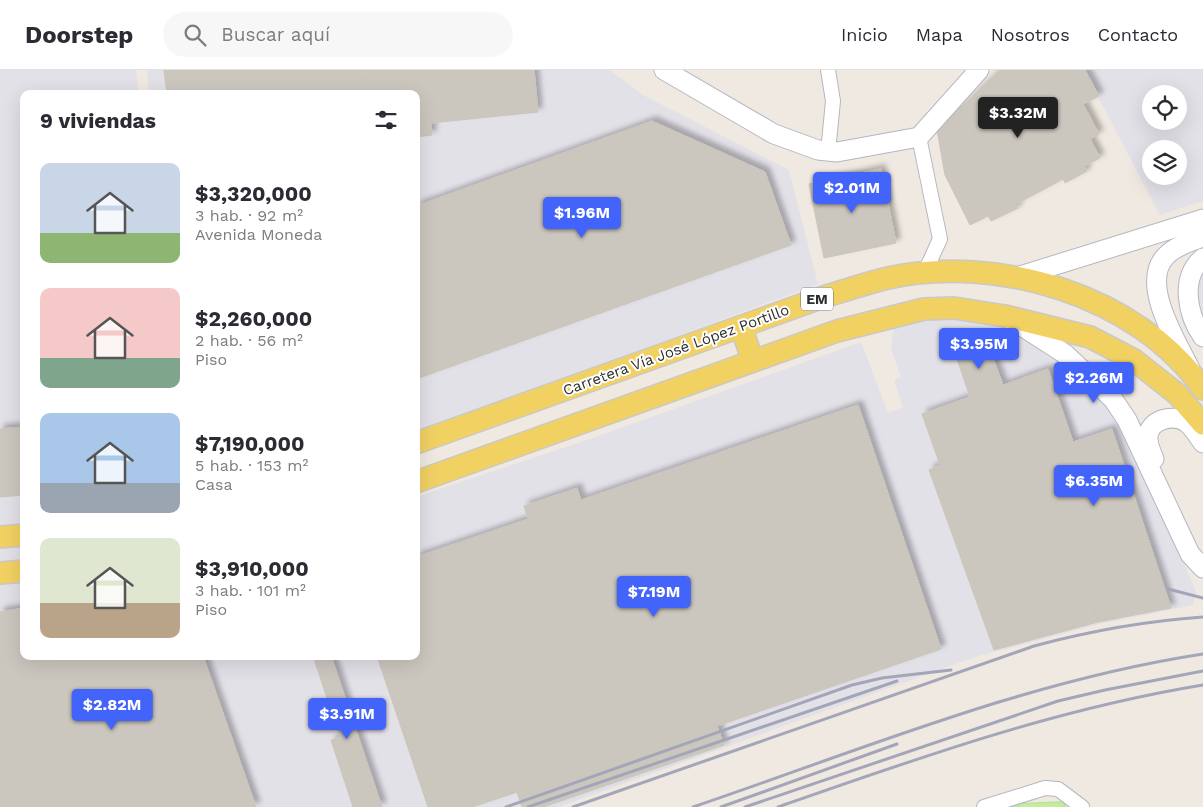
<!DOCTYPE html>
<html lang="es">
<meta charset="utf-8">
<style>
body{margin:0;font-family:"Work Sans",sans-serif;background:#f7f7f7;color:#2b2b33;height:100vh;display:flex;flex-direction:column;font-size:19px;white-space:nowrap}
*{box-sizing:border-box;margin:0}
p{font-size:16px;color:#7c7c81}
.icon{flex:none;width:28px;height:28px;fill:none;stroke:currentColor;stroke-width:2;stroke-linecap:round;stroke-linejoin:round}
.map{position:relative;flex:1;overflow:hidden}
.details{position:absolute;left:20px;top:20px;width:400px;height:570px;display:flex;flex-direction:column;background:#fff;border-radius:10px;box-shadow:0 5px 20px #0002}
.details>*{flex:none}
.buttons{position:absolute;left:1142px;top:15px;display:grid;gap:10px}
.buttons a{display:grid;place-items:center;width:45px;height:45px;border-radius:50%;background:#fff;box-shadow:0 5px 20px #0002;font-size:25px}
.price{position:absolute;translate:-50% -42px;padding:0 11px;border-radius:5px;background:#4264fb;color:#fff;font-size:16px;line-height:32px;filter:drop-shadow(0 1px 2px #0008)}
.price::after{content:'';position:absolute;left:50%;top:30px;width:15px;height:11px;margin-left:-8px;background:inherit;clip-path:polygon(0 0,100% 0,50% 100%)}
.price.current{background:#222;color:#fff}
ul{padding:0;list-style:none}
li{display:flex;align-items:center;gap:15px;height:125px;padding:0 20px}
li span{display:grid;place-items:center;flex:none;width:140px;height:100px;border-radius:10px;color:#555}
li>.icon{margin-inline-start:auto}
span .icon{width:60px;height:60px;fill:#fffc;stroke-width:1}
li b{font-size:21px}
h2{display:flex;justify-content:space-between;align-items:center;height:60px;padding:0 20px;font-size:21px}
header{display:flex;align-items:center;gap:30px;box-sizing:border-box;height:70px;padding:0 25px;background:#fff;border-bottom:1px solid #e1e1e2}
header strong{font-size:24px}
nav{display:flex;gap:28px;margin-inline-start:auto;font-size:18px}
.search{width:350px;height:45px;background:#f7f7f7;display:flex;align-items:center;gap:12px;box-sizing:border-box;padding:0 18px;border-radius:28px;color:#7c7c81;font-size:19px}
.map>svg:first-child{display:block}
.industrial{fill:#e3e1e8;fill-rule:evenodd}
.green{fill:#b6e59e}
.pitch{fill:#c9ec9a}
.building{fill:#cbc7bf;stroke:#cbc5ba;filter:url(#shadow)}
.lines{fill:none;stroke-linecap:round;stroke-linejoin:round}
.street-casing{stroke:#b4b7c1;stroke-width:16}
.secondary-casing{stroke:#b4b7c1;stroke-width:21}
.primary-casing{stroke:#c9c9c9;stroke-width:24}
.street{stroke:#fff;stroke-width:14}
.secondary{stroke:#fff;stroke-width:19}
.primary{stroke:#f2d163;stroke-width:21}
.rail{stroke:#a3a6b8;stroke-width:3}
.labels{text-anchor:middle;stroke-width:4;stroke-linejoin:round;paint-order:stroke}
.shield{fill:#fff;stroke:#6d6d6d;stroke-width:1}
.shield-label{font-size:14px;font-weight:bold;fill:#2e2e2e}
.street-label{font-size:15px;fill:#2e2e2e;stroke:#fff}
</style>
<header>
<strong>Doorstep</strong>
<div class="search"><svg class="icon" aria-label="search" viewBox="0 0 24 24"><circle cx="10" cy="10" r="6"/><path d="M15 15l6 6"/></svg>Buscar aquí</div>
<nav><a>Inicio</a><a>Mapa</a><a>Nosotros</a><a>Contacto</a></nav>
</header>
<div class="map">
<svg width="1203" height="737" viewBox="0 0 1203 737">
<defs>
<filter id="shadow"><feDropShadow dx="4.5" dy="-4.5" stdDeviation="2.5" flood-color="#0004"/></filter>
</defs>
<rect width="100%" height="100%" fill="#efe9e1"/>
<g class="industrial">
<path d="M0,0H136L139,24H24V586H416V427L587,370L861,272L888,343L903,337L894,310L901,307L891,279L894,255L963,247L994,253L1034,268L1110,333L1143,394L1196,522L1193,535L1098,554L975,587L559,737H0Z"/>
<path d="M147,0H610L643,25L789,100L818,214L416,363V24H149Z"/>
<path d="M1084,0H1203V131L1160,145ZM1151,24H1179V51H1151ZM1151,79H1179V106H1151Z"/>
<path d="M1203,199V244L1197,217Z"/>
</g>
<path class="green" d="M1066,731V737H1008L1019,733Z"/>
<path class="pitch" d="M1063,733V737H1020V734Z"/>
<g class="building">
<path d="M164,0H362L365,24H167Z"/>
<path d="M362,0H534L538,42L431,53L432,65L416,67V24H365Z"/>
<path d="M1000,0H1085L1099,26L1083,34L1099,64L1090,69L1100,88L1084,96L1087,101L1065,113L1063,109L1016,134L1018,138L991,151L988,146L970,155L945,105L937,60Z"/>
<path d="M652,51L765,102L791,175L416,309V136Z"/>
<path d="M881,99L896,173L824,188L809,114Z"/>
<path d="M980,274L981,277L988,275L1003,315L970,327L956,286L971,281L970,277Z"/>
<path d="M1048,299L1073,372L1112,359L1171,538L1098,552L1012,312Z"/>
<path d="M1012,312L1098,552L994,580L929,400L940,395L922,344Z"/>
<path d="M858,335L941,579L717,656L724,675L543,737H522L517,722L472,737H428L377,586H416V487L528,449L524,436L577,418L581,430Z"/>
<path d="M24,357V425L0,427V359Z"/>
<path d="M24,538V586H197L204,589L256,737H0V542Z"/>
<path d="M313,586H331L382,737H353L331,670L340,667Z"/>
</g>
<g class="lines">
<defs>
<g id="street">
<path d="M828,0L833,31L828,82"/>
<path d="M919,67L940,169L924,204"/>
<path d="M984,737L1045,718L1058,719L1082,737"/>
</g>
<g id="secondary">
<path d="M664,0L774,64L818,80L837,82L919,67L979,0"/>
<path d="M1203,188C1179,208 1188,246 1203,267"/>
<path d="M1017,207L1203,149"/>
<path d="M1012,250L1065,284L1113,329L1127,350L1190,484L1203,498"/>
<path d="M1190,299C1177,272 1140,214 1165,187C1173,177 1191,171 1203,167"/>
<path d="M1154,389C1151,381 1147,374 1148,366C1150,349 1173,344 1186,352C1192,356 1199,367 1203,373"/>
</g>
<g id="primary">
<path d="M741,257L753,291"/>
<path d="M416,373L826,226C847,220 867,213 888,208C997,184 1138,225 1203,319"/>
<path d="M416,412L837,261L924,239L954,238L1005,246L1090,267L1134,290L1177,324L1203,354"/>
<path d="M0,467L24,465"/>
<path d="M0,503L24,501"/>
</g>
</defs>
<use href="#street" class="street-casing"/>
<use href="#secondary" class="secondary-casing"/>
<use href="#primary" class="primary-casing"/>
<use href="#street" class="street"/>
<use href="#secondary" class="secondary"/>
<use href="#primary" class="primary"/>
<g class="rail">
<path d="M1168,519L1203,528"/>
<path d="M506,737L852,615L882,608L951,600"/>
<path d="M528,737L897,611"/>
<path d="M573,737L1034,576C1090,561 1145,551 1203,547"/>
<path d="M693,737C861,680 1026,611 1203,584"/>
<path d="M721,737L897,674"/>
<path d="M745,737L1058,631L1105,620L1203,601"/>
<path d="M778,737C918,688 1056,639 1203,615"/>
</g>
</g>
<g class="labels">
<rect class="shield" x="801" y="217.5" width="32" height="23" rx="4"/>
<g class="shield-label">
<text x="817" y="234">EM</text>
</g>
<g class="street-label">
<text transform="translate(676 280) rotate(-20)" y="5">Carretera Vía José López Portillo</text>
</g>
</g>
</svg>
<div class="buttons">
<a><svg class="icon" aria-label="locate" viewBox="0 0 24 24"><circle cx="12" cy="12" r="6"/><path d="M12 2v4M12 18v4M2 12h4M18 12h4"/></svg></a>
<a><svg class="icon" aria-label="layers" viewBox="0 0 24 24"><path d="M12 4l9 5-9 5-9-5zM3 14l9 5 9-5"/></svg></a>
</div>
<b class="price current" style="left:1018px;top:69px">$3.32M</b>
<b class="price" style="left:852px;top:144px">$2.01M</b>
<b class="price" style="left:582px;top:169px">$1.96M</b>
<b class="price" style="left:979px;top:300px">$3.95M</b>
<b class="price" style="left:1094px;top:334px">$2.26M</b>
<b class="price" style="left:1094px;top:437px">$6.35M</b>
<b class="price" style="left:654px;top:548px">$7.19M</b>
<b class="price" style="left:112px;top:661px">$2.82M</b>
<b class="price" style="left:347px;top:670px">$3.91M</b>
<section class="details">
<h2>9 viviendas<svg class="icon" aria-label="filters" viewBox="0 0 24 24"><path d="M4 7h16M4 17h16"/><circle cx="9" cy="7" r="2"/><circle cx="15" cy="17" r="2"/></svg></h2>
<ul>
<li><span style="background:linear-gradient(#c9d6e8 70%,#8fb573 0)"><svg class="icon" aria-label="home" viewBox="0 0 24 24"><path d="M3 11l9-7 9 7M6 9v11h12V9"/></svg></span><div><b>$3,320,000</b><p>3 hab. · 92 m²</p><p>Avenida Moneda</p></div></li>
<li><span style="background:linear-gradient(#f6c9c9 70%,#7fa58c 0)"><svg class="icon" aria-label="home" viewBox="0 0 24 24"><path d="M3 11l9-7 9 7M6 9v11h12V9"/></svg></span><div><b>$2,260,000</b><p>2 hab. · 56 m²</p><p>Piso</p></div></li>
<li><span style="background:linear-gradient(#a9c7e8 70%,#9aa5b1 0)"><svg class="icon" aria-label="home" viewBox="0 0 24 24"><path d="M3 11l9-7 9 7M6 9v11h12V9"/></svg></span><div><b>$7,190,000</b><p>5 hab. · 153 m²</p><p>Casa</p></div></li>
<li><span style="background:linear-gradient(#dfe7d0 65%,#b9a48a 0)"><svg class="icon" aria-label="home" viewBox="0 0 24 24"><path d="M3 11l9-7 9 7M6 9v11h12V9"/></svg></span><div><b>$3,910,000</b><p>3 hab. · 101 m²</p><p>Piso</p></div></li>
</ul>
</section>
</div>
